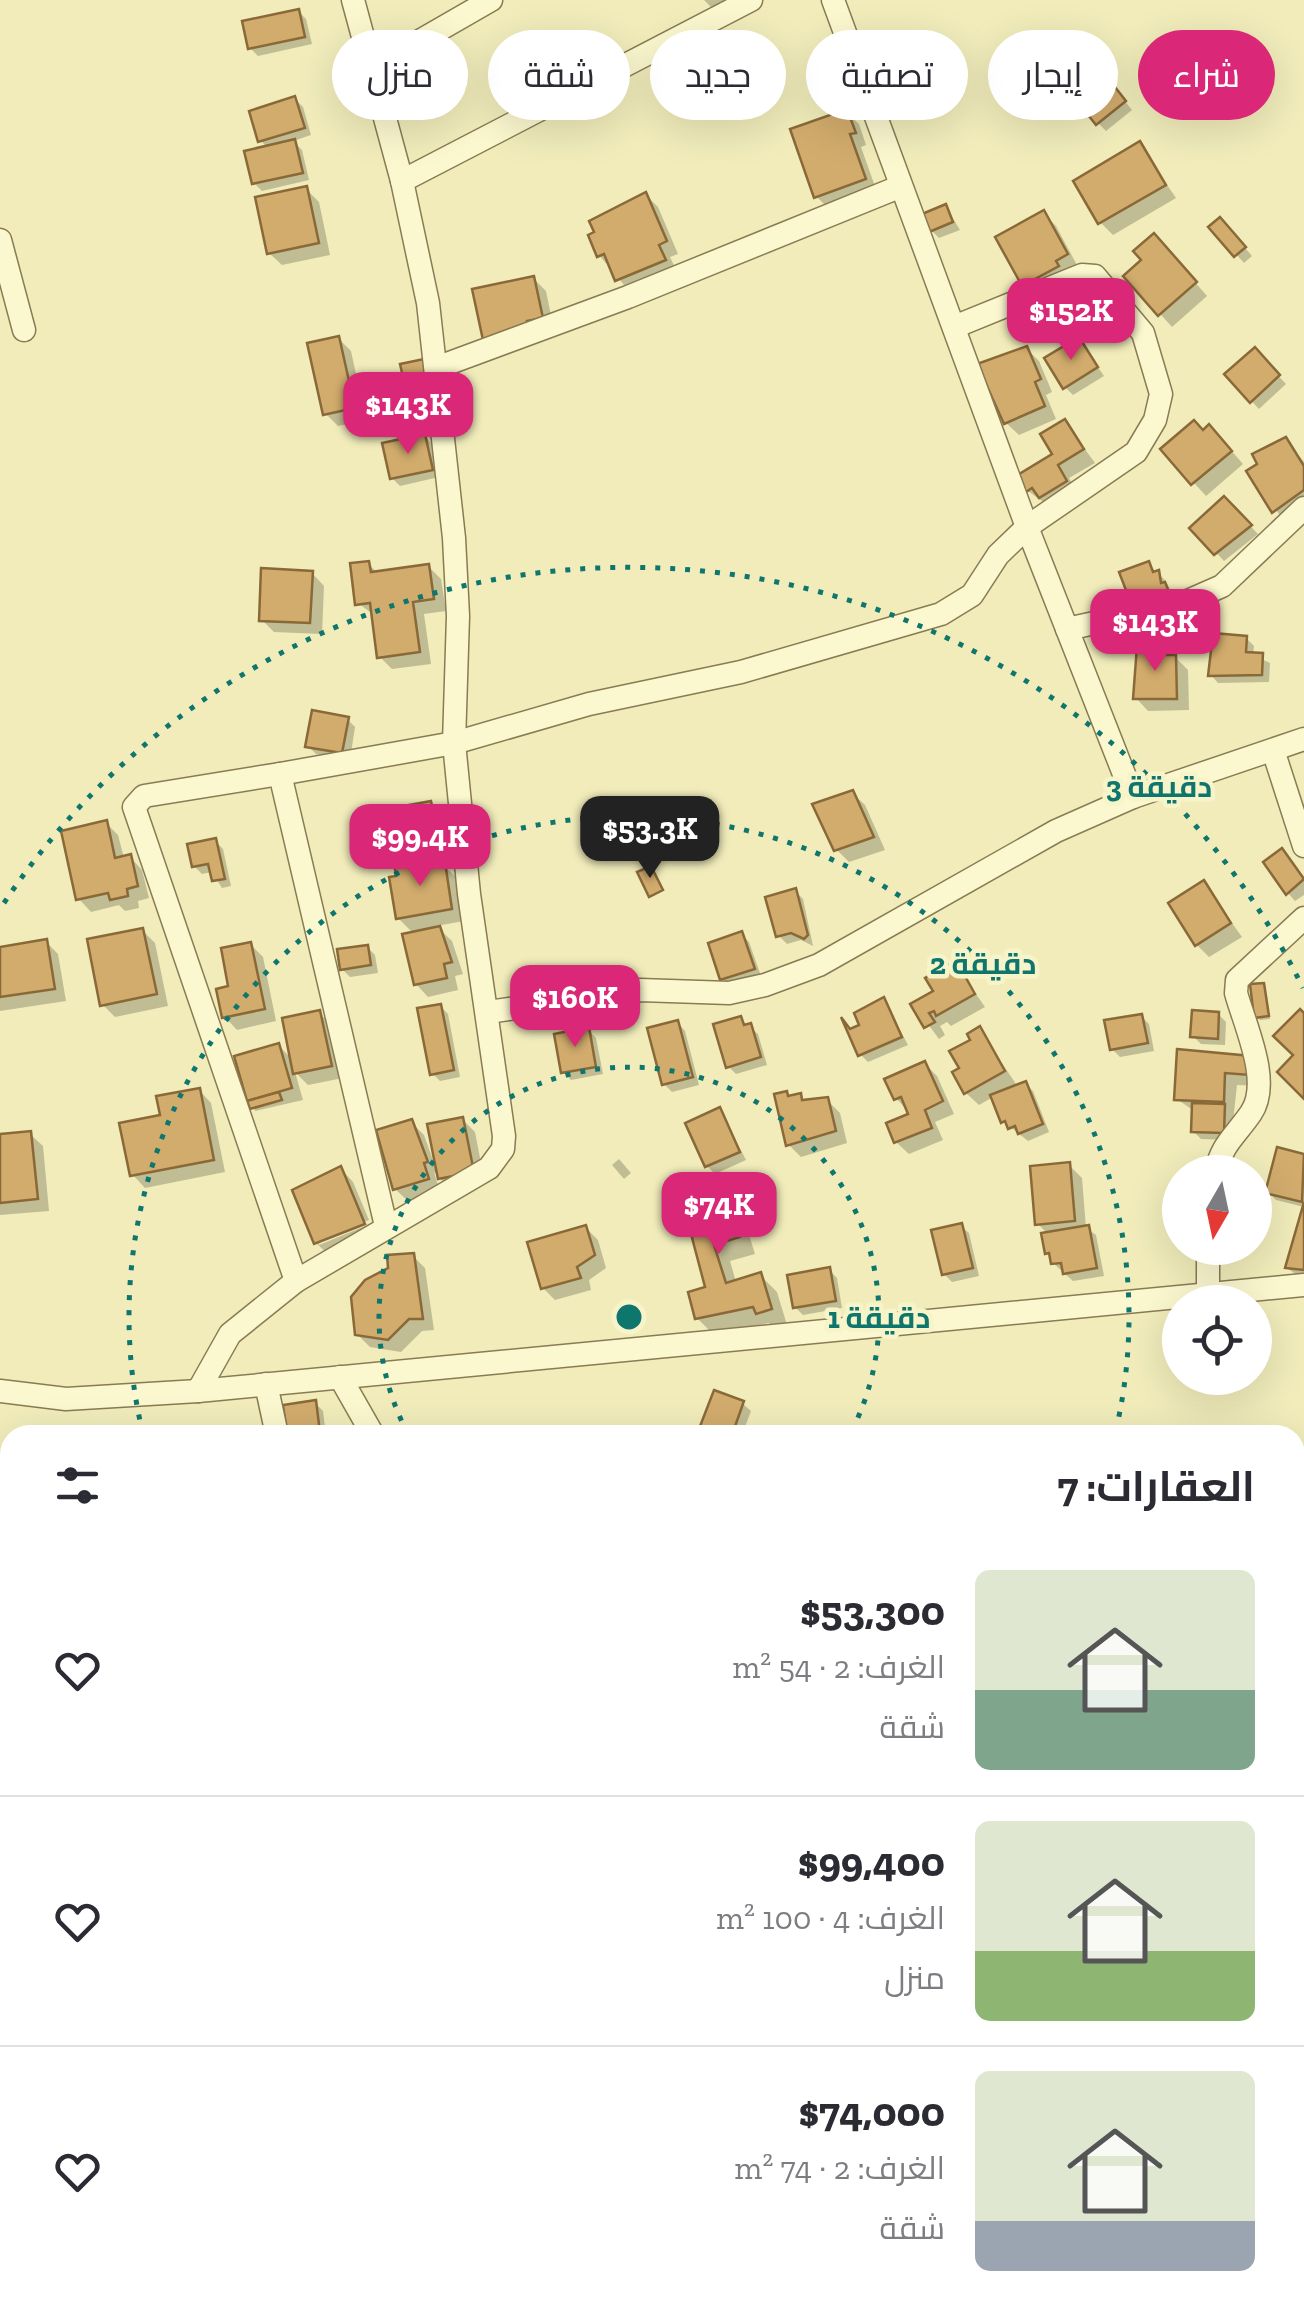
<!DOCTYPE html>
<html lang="ar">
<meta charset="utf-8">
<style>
body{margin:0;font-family:"Zilla Slab",Cairo,serif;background:#f2f2f3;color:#2b2b33;direction:rtl;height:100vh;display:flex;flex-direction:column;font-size:38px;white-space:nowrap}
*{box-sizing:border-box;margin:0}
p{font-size:32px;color:#7c7c81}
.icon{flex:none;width:55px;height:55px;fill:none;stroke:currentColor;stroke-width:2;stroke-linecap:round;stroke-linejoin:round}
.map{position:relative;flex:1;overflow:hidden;direction:ltr}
.side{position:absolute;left:0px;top:1425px;width:1305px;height:892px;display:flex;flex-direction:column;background:#fff;border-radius:30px 30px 0 0;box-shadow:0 10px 40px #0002;direction:rtl}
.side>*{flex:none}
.guide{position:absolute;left:30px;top:30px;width:1245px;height:90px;direction:rtl;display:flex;gap:20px}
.needle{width:65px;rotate:189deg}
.fabs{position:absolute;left:1162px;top:1155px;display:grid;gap:20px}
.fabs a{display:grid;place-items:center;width:110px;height:110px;border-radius:50%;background:#fff;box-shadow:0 10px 40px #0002;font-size:50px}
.price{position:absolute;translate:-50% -85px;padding:0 22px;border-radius:20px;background:#db2777;color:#fff;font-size:32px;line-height:65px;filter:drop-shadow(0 2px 5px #0008)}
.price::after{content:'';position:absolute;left:50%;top:60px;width:30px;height:22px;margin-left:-15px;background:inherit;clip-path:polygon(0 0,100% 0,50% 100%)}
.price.current{background:#222;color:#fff}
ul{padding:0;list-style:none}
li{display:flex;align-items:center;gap:30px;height:250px;padding:0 50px}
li+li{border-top:2px solid #e1e1e2}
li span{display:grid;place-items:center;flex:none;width:280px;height:200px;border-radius:15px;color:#555}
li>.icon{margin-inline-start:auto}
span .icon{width:120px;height:120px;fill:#fffc;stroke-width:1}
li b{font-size:42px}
h2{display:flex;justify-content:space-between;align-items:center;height:120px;padding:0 50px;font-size:42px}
.pill{padding:0 35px;border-radius:45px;background:#fff;box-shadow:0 10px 40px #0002;font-size:35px;line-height:90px}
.pill.current{background:#db2777;color:#fff}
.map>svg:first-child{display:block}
.shadow{fill:#0003}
.building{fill:#d2ac6d;stroke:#8a6938;stroke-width:2.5}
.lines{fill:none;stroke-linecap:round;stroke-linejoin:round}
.minor-casing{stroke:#897b54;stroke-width:25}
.minor{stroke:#fbf7ce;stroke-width:22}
.ring{fill:none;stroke:#0f766e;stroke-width:5;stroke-dasharray:5 10}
.centre{fill:#0f766e;stroke:#f8f4ca;stroke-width:5}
.ring-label{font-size:30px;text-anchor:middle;font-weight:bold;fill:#0f766e;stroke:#f8f4ca;stroke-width:9;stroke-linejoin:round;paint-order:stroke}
</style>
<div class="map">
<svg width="1304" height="2317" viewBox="0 0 1304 2317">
<rect width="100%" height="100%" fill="#f1ecba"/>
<g class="shadow">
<path d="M704,0H751L721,17Z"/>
<path d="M298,11L306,19L312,44L258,56L250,48Z"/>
<path d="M1107,79L1132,110L1106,131L1098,123Z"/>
<path d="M295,99L303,107L311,135L293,141L302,150L309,180L262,191L254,183L268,148L261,141Z"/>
<path d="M846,112L859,124L866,145L861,147L877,192L829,209L816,196Z"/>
<path d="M1140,145L1176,198L1113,235L1100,222Z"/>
<path d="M306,189L319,202L330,255L282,265L269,253Z"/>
<path d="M646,195L658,207L678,254L670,257L677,272L630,292L599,255Z"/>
<path d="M946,207L960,230L939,238L931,230Z"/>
<path d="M1043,213L1056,226L1078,267L1037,297L1024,284Z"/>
<path d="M1212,227L1228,228L1252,256L1244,263Z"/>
<path d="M1166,249L1207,296L1172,327L1126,276Z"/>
<path d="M533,278L546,291L554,330L538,333L540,342L498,351Z"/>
<path d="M338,338L351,351L366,420L338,426L325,413Z"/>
<path d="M1079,340L1104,376L1073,395L1065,387Z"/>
<path d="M1027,349L1039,361L1052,392L1046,395L1056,419L1019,435L1006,423Z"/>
<path d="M1254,350L1286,384L1259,409L1227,375Z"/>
<path d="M403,366L445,409L420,415L412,407Z"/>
<path d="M1065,422L1095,463L1069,478L1078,494L1053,509L1028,491L1055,455Z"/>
<path d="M1204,433L1222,440L1243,464L1206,496L1163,449Z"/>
<path d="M424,436L432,444L439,477L400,486L392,478Z"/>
<path d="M1286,440L1304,462V513L1286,524L1249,471Z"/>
<path d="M1224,499L1258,534L1224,561L1193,528Z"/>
<path d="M368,564L378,573L428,566L441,579L446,611L424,614L431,664L392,669L380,657L374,615L358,603Z"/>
<path d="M1148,564L1166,581L1175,600L1153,616Z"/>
<path d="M312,573L324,586L322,634L274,632L262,620Z"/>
<path d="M1246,638L1254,646L1253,655L1270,663L1269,682L1218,683L1211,675Z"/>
<path d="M1166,648L1188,670L1189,710L1148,711L1136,698L1135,663Z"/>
<path d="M347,719L355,727L350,760L316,754L308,746Z"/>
<path d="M852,793L865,805L885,850L849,862L837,850Z"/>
<path d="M431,804L443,816L452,862L442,864L456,877L464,921L436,926L452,941L463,974L455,976L458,990L428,997L416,984L414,934L398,918V870L387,859Z"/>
<path d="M106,823L118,835L124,858L130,857L142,870L149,898L138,901L139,908L125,911L119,905L91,912L79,899Z"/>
<path d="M215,841L223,849L231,886L222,888L212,872L202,874L194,866Z"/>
<path d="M1282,851L1304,880V895L1295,901L1288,893Z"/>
<path d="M1204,884L1242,937L1209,957L1197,945Z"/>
<path d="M795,891L803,899L813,946L801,940L787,944L779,936Z"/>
<path d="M142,930L155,943L168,1006L115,1017L103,1005Z"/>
<path d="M741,934L749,942L761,976L731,987L723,979Z"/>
<path d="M46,942L58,954L66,1001L0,1011V949Z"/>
<path d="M250,944L263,957L276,1021L237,1030L225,1017Z"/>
<path d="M367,947L375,955L378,973L350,977L342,969Z"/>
<path d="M955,964L985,1007L951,1026L947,1022L940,1026L945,1035L939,1039L914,1005L936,992Z"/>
<path d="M1263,985L1270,1019L1260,1020L1257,1017Z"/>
<path d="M884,1000L908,1045L868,1062L860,1054Z"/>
<path d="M440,1006L448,1014L460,1077L440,1081L432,1073Z"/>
<path d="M319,1013L332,1025L343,1078L308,1085L295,1072L303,1100L255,1111L237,1058L279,1046L293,1060Z"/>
<path d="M1218,1014L1226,1022L1225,1045L1201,1044L1193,1036Z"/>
<path d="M1142,1017L1149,1024L1154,1051L1120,1057L1112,1049Z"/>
<path d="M740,1019L758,1034L767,1065L736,1074L728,1066Z"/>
<path d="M678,1023L685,1031L699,1085L672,1092L664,1084Z"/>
<path d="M979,1029L1018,1087L1025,1084L1033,1091L1049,1132L1028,1141L1003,1121L993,1097L979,1105L966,1093L955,1073L962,1069Z"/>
<path d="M588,1030L596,1038L603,1074L571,1080L563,1072Z"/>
<path d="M1250,1058L1262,1086L1237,1085L1231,1140L1201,1139L1193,1131L1194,1111L1177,1099Z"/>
<path d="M925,1064L937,1076L954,1114L935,1122L943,1140L909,1154L896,1142L911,1115L896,1098Z"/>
<path d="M199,1090L211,1103L225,1172L145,1188L133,1175L163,1117Z"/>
<path d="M786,1094L806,1101L827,1100L840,1113L847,1143L801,1157L789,1145Z"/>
<path d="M720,1110L746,1160L715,1174L707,1166Z"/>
<path d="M462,1119L475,1132L482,1168L446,1175V1180L483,1173L485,1184L452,1191L434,1172L440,1192L408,1201L395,1189L411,1122L424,1135L433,1160Z"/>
<path d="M30,1134L43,1146L49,1211L0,1215V1137Z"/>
<path d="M1279,1151L1304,1157V1207L1276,1200L1268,1192Z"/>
<path d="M619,1159L631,1173L624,1179L612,1165Z"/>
<path d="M1069,1165L1082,1178L1086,1228L1096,1235L1104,1276L1073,1281L1053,1263L1048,1234L1037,1223Z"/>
<path d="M341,1169L353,1182L369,1220L319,1240V1245L370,1224L329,1255L316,1243Z"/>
<path d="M722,1185L739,1202L755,1254L730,1261L736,1282L760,1275L777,1292L787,1325L775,1329L769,1323L714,1335L697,1318L708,1288L684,1197Z"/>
<path d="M1304,1211V1280L1287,1268Z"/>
<path d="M961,1226L969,1233L979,1276L952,1282L944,1274Z"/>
<path d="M586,1228L598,1240L606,1268L589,1280L591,1290L555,1300L543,1288Z"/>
<path d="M413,1256L425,1268L434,1330L422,1331L401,1352L370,1347L357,1334Z"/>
<path d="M829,1270L837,1278L842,1308L803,1315L795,1307Z"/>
<path d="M315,1403L323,1411L326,1435H290L286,1407Z"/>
<path d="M743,1404L751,1411L742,1435L700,1434Z"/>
<path d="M0,1539L10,1594V1608L0,1610Z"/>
<path d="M1295,1888L1304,1890V2052L1295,2050Z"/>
</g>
<g class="building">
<path d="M299,9L305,37L248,49L242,21Z"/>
<path d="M1100,68L1126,101L1096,125L1073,96L1082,89L1078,85Z"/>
<path d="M295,96L305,128L258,142L249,111Z"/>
<path d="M847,109L856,133L850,134L866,179L814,198L790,129Z"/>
<path d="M295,139L303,173L252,184L244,151Z"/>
<path d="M1140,141L1166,185L1098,224L1073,181Z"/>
<path d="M307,186L319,243L267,254L255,197Z"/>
<path d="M646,192L667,241L659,245L666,260L615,281L604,254L597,257L588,235L594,232L589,221Z"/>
<path d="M946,204L953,222L929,232L922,214Z"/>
<path d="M1044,210L1068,254L1056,261L1059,266L1022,286L995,237Z"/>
<path d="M1220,217L1246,247L1234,257L1208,227Z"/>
<path d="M1154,233L1197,282L1158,316L1123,276L1141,260L1133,251Z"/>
<path d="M534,276L543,318L527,321L529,330L483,340L472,289Z"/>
<path d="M339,336L355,408L323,415L307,343Z"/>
<path d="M1079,337L1098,367L1063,389L1044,358Z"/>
<path d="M1027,346L1041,379L1035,382L1045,406L1004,424L977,364Z"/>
<path d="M1255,347L1280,375L1250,403L1224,374Z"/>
<path d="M429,358L439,402L410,408L400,364Z"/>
<path d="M1065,419L1084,449L1058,465L1067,481L1039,498L1032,488L1026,492L1016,476L1052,454L1040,434Z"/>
<path d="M1194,420L1203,430L1209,424L1232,451L1191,485L1160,449Z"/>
<path d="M425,434L433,470L390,479L382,443Z"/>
<path d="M1286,437L1304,466V490L1272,513L1246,471L1257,464L1252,454Z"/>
<path d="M1224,496L1252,525L1214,555L1189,528Z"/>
<path d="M369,561L371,572L429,564L434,599L413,602L420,652L377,658L370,603L355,605L350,563Z"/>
<path d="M1149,561L1153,572L1159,570L1161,583L1165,582L1169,592L1159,596L1161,603L1132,606L1119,572Z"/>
<path d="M261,568L313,571L310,623L259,621Z"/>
<path d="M1213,633L1247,636L1246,652L1263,653L1262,675L1208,676Z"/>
<path d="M1137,646H1167V655H1176L1177,699H1133Z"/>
<path d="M312,710L349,717L342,753L305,747Z"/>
<path d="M853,790L874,837L834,851L812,804Z"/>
<path d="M431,801L441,850L385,860L376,811Z"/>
<path d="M107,820L115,858L131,854L138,886L127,889L128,896L110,900L108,893L76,900L61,831Z"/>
<path d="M216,838L225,879L212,881L208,864L192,867L187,844Z"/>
<path d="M1282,848L1304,879L1286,895L1263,862Z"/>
<path d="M417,859L418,866L445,862L452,909L396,919L389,877L396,876L394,862Z"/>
<path d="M651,866L663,890L649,897L637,872Z"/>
<path d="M1204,880L1231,923L1195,946L1168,903Z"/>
<path d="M796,888L808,935L804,939L791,933L776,937L765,897Z"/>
<path d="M440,926L452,962L444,964L447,978L414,985L402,934Z"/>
<path d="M143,928L157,994L100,1006L87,939Z"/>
<path d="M742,931L755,969L720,980L708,943Z"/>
<path d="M47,939L55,989L0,997V947Z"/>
<path d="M251,942L265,1009L222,1018L216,989L228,986L221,948Z"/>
<path d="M368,945L371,965L340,970L337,949Z"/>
<path d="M956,960L975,994L936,1016L934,1011L929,1013L935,1022L924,1028L910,1004L933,991L925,978Z"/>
<path d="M1264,983L1269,1016L1254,1018L1250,984Z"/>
<path d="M884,997L902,1037L858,1056L841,1017L850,1029L859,1025L854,1013Z"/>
<path d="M441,1004L454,1070L430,1075L417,1008Z"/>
<path d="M1300,1009L1304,1013V1099L1277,1072L1293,1055L1273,1036Z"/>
<path d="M320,1010L332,1066L293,1074L282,1018Z"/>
<path d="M1192,1010L1219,1012L1218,1039L1190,1037Z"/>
<path d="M1142,1014L1148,1043L1110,1050L1104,1020Z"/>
<path d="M741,1016L744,1025L751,1023L761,1057L726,1068L713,1024Z"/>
<path d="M678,1020L693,1077L662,1085L647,1028Z"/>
<path d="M980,1026L1005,1071L964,1094L952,1072L959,1068L949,1051L970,1040L967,1034Z"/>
<path d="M589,1027L596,1067L561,1073L554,1034Z"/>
<path d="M279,1043L292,1088L247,1101L234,1056Z"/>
<path d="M1177,1049L1251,1056L1250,1075L1225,1073L1224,1102L1174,1100Z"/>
<path d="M925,1061L943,1101L925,1110L932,1128L894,1143L886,1123L908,1114L901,1097L894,1100L884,1079Z"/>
<path d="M1026,1081L1043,1124L1018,1134L1015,1126L1008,1129L1005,1121L1001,1123L990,1095Z"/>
<path d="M200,1088L214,1160L130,1176L119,1123L160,1115L156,1096Z"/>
<path d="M787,1091L788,1096L801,1093L802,1100L828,1097L836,1131L786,1146L774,1094Z"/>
<path d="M279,1092L282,1100L250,1109L247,1101Z"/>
<path d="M1192,1103L1225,1104L1224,1133L1191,1132Z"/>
<path d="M720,1107L740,1152L705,1167L685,1123Z"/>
<path d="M463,1117L474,1172L438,1179L427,1124Z"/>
<path d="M412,1119L428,1162L424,1163L429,1179L393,1190L376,1130Z"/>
<path d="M31,1131L38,1199L0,1203V1134Z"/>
<path d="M1277,1147L1304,1154L1302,1202L1265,1193Z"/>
<path d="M1070,1162L1075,1221L1035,1225L1030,1166Z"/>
<path d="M341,1166L365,1224L314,1244L292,1190Z"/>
<path d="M723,1183L740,1237L714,1245L726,1283L761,1272L772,1309L756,1314L753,1307L695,1319L688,1292L705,1287L681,1196Z"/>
<path d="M1304,1202V1270L1285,1268Z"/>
<path d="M962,1223L973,1268L942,1275L931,1230Z"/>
<path d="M586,1225L595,1255L577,1267L581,1278L541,1289L527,1242Z"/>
<path d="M1089,1225L1097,1268L1063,1274L1061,1263L1051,1264L1049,1253L1045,1254L1041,1233Z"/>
<path d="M414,1253L423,1319H409L388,1340L355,1335L351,1297L365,1280L388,1268L387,1255Z"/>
<path d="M830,1267L836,1301L793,1308L787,1275Z"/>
<path d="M714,1390L744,1401L732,1435L697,1434Z"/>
<path d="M316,1400L320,1433L287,1435L283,1405Z"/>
<path d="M10,1612V1661L7,1662L0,1615Z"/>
<path d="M1295,1886L1304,1887V2044L1295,2042Z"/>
</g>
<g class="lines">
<defs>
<g id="minor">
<path d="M833,0L1027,527L1133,797"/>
<path d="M371,69L491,0"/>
<path d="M402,181L751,0"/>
<path d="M0,240L24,330"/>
<path d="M436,368L628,297L899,187"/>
<path d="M1067,629L1181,604L1222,586L1304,508"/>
<path d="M1273,750L1304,846"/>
<path d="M280,774L144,796L134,807L296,1281"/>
<path d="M488,1012L640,990L729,993L765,985L819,965L1056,831L1133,797L1304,739"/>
<path d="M1216,1172C1221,1145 1236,1135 1251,1113C1272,1082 1245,1026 1236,993L1237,980L1304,918"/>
<path d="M386,1226L280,774L454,743L589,704L741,672L941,614L972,595L998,555L1027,527L1136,452L1155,420L1161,394L1143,333L1095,276L1082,275L954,327"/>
<path d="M1208,1294V1248"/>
<path d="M340,1377L373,1435"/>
<path d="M266,1384L277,1435"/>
<path d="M0,1391L66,1399L198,1391L1304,1285"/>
<path d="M198,1391L230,1334L296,1281L489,1168L503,1149L504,1136L469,894L454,743L458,616L454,538L428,303L402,181L353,0"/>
<path d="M0,2104H10"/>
<path d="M181,2308L182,2317"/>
<path d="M78,2317L86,2308"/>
</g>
</defs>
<use href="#minor" class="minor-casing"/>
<use href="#minor" class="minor"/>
</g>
<g class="ring">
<path d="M408 1434A250 250 0 1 1 850 1434"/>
<path d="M143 1434A500 500 0 1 1 1115 1434"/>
<path d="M4 903A750 750 0 0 1 1303 988"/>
</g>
<circle cx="629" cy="1317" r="15" class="centre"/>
<g class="ring-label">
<text x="1159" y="797">3 دقيقة</text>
<text x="983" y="974">2 دقيقة</text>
<text x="879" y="1328">1 دقيقة</text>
</g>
</svg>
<div class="fabs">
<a><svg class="needle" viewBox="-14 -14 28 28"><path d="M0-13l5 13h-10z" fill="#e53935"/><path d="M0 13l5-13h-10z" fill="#7c7c81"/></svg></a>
<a><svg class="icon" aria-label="locate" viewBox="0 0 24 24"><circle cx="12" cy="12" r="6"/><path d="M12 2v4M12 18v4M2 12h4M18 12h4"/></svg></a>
</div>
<b class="price" style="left:1071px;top:363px">$152K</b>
<b class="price" style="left:408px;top:457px">$143K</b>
<b class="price" style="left:1155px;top:674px">$143K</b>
<b class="price current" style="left:650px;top:881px">$53.3K</b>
<b class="price" style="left:420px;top:889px">$99.4K</b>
<b class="price" style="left:575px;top:1050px">$160K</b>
<b class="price" style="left:719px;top:1257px">$74K</b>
<div class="guide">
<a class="pill current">شراء</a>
<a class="pill">إيجار</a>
<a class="pill">تصفية</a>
<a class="pill">جديد</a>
<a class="pill">شقة</a>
<a class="pill">منزل</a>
</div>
<section class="side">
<h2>العقارات: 7<svg class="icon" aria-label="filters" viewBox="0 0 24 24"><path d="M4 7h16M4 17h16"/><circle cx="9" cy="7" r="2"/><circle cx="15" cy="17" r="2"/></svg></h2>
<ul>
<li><span style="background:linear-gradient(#dfe7d0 60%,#7fa58c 0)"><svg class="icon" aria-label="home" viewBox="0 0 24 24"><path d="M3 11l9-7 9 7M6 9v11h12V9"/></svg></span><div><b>$53,300</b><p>الغرف: 2 · 54 m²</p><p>شقة</p></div><svg class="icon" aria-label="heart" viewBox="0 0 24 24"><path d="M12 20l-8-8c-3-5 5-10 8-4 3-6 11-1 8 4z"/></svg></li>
<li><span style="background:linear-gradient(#dfe7d0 65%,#8fb573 0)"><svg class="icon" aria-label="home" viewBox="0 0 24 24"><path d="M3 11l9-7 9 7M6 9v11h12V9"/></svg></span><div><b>$99,400</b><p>الغرف: 4 · 100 m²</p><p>منزل</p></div><svg class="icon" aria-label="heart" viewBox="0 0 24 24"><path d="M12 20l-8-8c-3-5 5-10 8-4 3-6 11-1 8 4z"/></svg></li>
<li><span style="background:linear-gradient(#dfe7d0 75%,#9aa5b1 0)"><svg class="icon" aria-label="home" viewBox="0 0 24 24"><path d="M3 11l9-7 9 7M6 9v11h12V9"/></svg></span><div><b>$74,000</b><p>الغرف: 2 · 74 m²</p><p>شقة</p></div><svg class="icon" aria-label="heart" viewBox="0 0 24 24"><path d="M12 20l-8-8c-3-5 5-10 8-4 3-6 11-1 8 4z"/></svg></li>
</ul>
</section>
</div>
